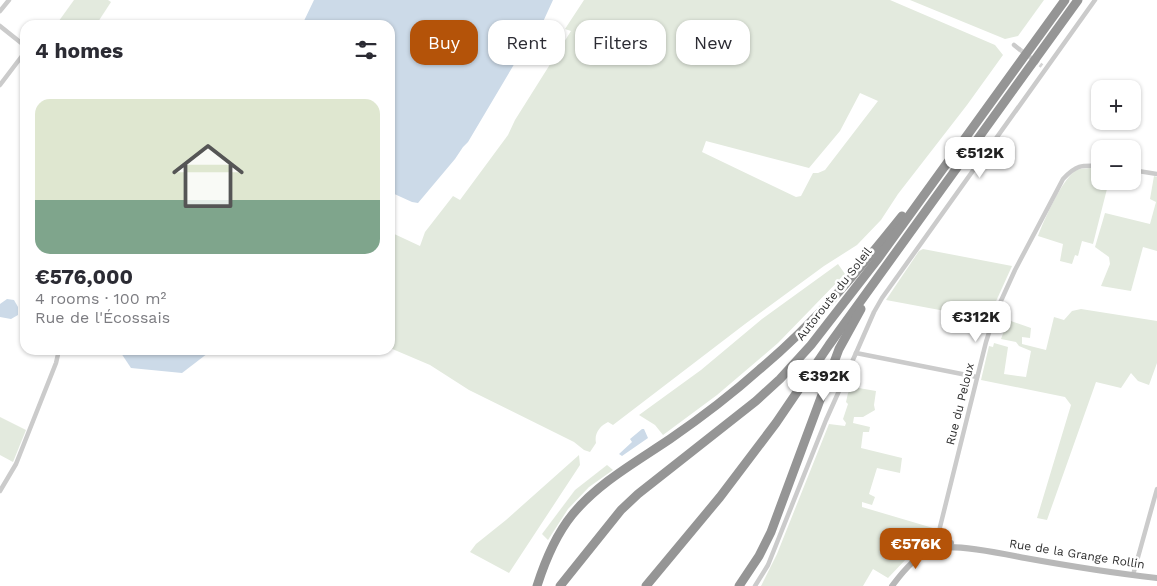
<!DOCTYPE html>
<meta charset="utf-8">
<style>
body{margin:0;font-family:"Work Sans",sans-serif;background:#f7f7f7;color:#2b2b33;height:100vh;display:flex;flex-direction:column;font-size:19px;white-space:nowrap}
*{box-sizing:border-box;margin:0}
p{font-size:16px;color:#7c7c81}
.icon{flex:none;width:28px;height:28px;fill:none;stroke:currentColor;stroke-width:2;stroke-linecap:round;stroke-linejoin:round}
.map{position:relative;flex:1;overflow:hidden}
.details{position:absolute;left:20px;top:20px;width:375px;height:335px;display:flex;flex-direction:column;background:#fff;border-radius:15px;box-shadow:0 1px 4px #0004}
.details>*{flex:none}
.guide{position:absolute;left:410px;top:20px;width:475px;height:45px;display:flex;gap:10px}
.tools{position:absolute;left:1091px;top:80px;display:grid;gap:10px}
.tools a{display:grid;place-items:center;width:50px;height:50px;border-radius:10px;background:#fff;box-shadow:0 1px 4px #0004;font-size:25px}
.price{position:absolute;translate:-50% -42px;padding:0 11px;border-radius:10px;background:#fff;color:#222;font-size:16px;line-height:32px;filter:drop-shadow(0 1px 2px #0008)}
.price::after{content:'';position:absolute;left:50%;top:30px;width:15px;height:11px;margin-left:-8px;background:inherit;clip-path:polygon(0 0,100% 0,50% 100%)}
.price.on{background:#b45309;color:#fff}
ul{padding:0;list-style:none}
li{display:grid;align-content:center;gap:10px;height:265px;padding:0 15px}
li+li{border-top:1px solid #e1e1e2}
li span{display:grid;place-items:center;height:155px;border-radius:15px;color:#555}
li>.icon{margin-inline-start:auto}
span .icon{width:90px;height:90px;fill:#fffc;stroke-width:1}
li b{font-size:21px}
h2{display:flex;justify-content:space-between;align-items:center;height:60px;padding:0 15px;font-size:21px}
.pill{padding:0 18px;border-radius:15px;background:#fff;box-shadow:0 1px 4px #0004;font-size:18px;line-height:45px}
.pill.on{background:#b45309;color:#fff}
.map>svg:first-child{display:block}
.green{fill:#e3eade;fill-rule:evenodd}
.water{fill:#ccdae8}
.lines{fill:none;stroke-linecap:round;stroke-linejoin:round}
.minor-tunnel{stroke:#d5d5d5;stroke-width:4.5;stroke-dasharray:4.5 2;stroke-linecap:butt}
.minor{stroke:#cbcbcb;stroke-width:4.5}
.secondary{stroke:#b8b8b8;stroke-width:6}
.motorway{stroke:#959595;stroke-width:9}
.labels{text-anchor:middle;stroke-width:5;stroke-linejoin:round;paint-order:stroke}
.street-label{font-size:12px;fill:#2e2e2e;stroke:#fff}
</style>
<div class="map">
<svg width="1157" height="586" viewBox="0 0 1157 586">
<rect width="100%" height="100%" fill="#fff"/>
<g class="green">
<path d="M74,0H108L111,2L96,25H56Z"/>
<path d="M584,0H890L995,45L1003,55L967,105L898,194L881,220L857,245L824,266L745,324L613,425L608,422C600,426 594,433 596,443L590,452L584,450L574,442L469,390L430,365L390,348V232L420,246L425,232L453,196L460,200L508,135L515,120L571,31L565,29ZM860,93L878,101L825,170L818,173H813L801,196L796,197L702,152L706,141L809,168L840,131Z"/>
<path d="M910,0H1044L1018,36L1005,39Z"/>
<path d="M1090,168L1100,170V181H1109L1093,244L1082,241L1078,256L1075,255L1072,264L1060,261L1063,244L1038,236C1044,220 1062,180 1075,171C1079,168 1085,169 1090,168Z"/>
<path d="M1154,176L1157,177V251L1143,247L1131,291L1101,286L1110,264L1109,257L1095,247L1105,213L1150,224L1156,202L1150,199Z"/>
<path d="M923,249L1012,266L988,319L886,300L919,251Z"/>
<path d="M838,264L845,274L778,343L717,395L663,435L655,425L639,415L701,370L762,319Z"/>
<path d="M1081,309L1157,321V363L1149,385L1138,381L1131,373L1121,388L1096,382L1047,520L1037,518L1071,405L1065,397L981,380L989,346L993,347L994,343L1008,347L1004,374L1026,377L1031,351L1019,346L1016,342L1001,339L1008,320L1031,328L1030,338L1022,337V344L1046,350L1054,317L1064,320L1072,311Z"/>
<path d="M853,387L876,391L874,405L875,410L863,417H854L853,423L870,427L869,432H863L861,448L902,458L900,473L877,468L869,494L875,497L872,505L862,502V507L933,528L927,537L888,578L873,569L863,586H761L777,554L829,424L845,426L846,423L843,419L848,404L846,402L848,393Z"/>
<path d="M0,417L26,430L13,462L0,455Z"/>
<path d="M579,455L580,465L509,573L470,552L476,544L506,520Z"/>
<path d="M607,465L613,470L589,487L568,509L548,540L542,534L575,490Z"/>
</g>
<g class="water">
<path d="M314,0H553L542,24L536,31L532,43L522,51L468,142L463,147L455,159L418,203L412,202L390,192V25H302Z"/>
<path d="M7,299L14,300L18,307V315L11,319L0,317V304Z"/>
<path d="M119,350H212L182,373L131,368Z"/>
<path d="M642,429H644L648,438L622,456L619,454L632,442L630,439Z"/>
</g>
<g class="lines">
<path class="minor-tunnel" d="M1019,49L1042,66"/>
<g class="minor">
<path d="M0,11L9,0"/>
<path d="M0,26L25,46"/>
<path d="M1014,45L1019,49"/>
<path d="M0,85L25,52"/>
<path d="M1132,170L1157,174"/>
<path d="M856,353L874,312L882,298L1095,0"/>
<path d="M0,491L16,464L56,363L59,350"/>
<path d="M938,547L940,527L986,342L995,314L1015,270L1063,179C1076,165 1081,165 1100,166"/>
<path d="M1133,575L1157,489"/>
<path d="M755,586L768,565L826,420L856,353L977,377"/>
</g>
<g class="secondary">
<path d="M919,553C930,546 938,543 951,543"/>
<path d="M892,586C904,570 918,553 938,548C958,544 1004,554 1025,558C1069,566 1113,573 1157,578"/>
</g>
<g class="motorway">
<path d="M537,586C545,561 555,536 572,515C598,483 636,462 670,439C702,417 732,394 760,369C814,324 858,271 902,216"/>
<path d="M560,586L621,510L638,494L756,401L780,379L811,345L877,260L1065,0"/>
<path d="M646,586L720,497L776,423L829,345L1078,0"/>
<path d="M739,586L759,556L771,532L839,349L861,309"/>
</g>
</g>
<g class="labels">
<g class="street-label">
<text transform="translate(834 294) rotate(-52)" y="4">Autoroute du Soleil</text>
<text transform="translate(960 404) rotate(-76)" y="4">Rue du Peloux</text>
<text transform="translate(1077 554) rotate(9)" y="4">Rue de la Grange Rollin</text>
</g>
</g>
</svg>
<div class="tools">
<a>+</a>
<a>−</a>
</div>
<b class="price" style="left:980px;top:179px">€512K</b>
<b class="price" style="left:976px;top:343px">€312K</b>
<b class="price" style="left:824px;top:402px">€392K</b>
<b class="price on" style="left:916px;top:570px">€576K</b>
<div class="guide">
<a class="pill on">Buy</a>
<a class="pill">Rent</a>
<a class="pill">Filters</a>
<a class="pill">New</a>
</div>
<section class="details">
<h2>4 homes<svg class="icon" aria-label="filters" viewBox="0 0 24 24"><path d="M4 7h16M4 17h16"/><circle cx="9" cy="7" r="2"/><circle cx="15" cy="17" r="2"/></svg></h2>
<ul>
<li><span style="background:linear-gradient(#dfe7d0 65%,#7fa58c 0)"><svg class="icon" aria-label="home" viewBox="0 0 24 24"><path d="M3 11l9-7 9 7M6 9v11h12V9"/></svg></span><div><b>€576,000</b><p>4 rooms · 100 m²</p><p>Rue de l'Écossais</p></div></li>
</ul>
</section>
</div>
